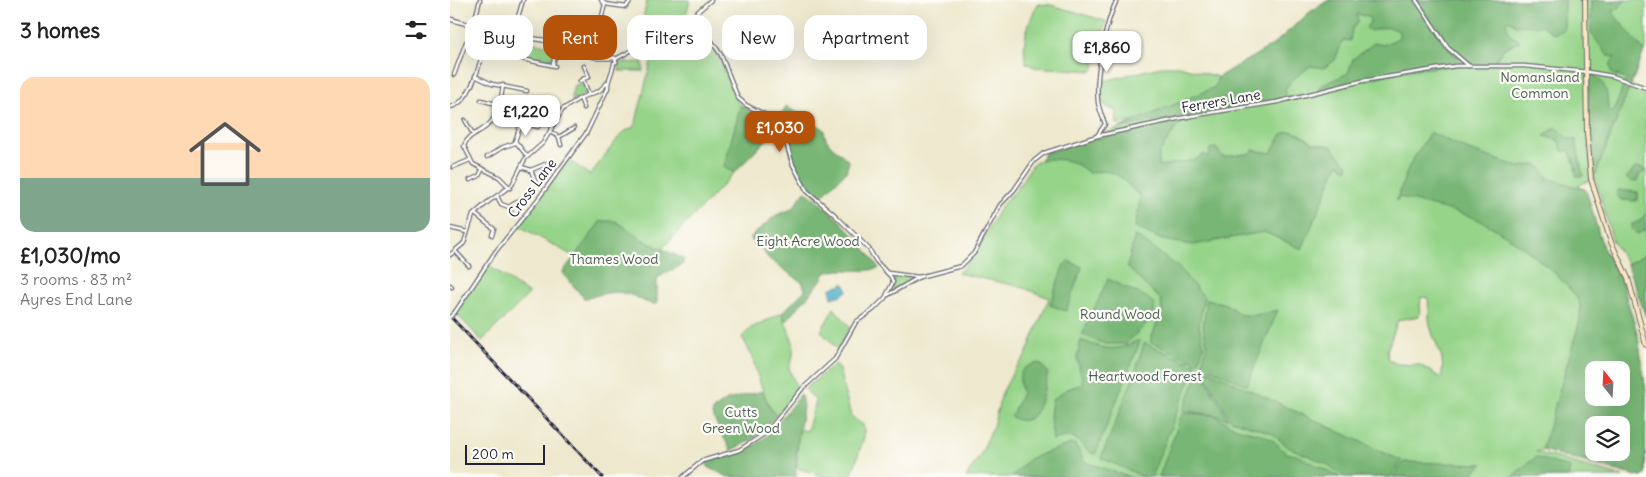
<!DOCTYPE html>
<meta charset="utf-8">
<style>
body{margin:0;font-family:Delius,sans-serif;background:#f2f2f2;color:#222;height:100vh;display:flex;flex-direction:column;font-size:19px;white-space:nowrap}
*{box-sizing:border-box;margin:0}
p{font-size:16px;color:#767676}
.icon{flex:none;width:28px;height:28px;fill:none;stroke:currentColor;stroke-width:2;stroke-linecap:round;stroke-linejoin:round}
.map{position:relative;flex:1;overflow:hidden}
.details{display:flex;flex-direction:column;background:#fff;width:450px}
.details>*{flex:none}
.hud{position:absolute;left:15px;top:15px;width:475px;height:45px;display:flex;gap:10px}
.needle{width:32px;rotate:342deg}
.tools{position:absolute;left:1135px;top:361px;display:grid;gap:10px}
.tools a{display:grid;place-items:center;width:45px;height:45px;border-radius:10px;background:#fff;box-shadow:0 5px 20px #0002;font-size:25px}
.scale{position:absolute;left:15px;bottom:12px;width:80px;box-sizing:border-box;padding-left:5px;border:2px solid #22223b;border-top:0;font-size:14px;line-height:18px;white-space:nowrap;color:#22223b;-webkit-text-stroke:4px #fdfcf7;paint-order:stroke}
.price{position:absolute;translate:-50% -42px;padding:0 11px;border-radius:10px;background:#fff;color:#222;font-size:16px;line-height:32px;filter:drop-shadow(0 1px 2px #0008)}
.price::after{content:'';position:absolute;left:50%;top:30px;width:15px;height:11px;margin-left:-8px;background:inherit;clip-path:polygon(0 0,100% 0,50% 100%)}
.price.selected{background:#b45309;color:#fff}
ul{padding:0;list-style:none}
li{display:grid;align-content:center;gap:10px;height:265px;padding:0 20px}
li+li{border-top:1px solid #e0e0e0}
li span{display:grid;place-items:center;height:155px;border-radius:15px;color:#555}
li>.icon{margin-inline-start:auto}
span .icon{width:90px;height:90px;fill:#fffc;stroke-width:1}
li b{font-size:21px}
h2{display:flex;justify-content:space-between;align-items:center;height:60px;padding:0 20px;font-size:21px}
.chip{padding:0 18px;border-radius:15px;background:#fff;box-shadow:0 5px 20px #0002;font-size:18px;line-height:45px}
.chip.selected{background:#b45309;color:#fff}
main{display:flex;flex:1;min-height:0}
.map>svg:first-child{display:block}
.green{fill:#96d489;stroke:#5c7b62;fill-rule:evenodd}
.forest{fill:#78b675;stroke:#4d6c58;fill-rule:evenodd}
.water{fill:#44acc3;stroke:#33677f}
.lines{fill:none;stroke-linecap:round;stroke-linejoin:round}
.minor-casing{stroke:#69686e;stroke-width:5}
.tertiary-casing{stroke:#69686e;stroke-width:5.5}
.secondary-casing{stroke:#69686e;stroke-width:6}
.minor{stroke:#fff;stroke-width:2.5}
.tertiary{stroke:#fff;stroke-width:3}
.secondary{stroke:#fae7c3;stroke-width:4}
.rail-casing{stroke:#22223b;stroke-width:3}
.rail{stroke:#fdfcf7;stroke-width:1;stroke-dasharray:4;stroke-linecap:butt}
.minor-bridge-casing{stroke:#69686e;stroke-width:5;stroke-linecap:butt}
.minor-bridge{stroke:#fff;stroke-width:2.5}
.labels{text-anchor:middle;stroke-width:4.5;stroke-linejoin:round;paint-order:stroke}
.park-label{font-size:14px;fill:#4b6056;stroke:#fdfcf7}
.street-label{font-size:14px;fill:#22223b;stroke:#fdfcf7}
</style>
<main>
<section class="details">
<h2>3 homes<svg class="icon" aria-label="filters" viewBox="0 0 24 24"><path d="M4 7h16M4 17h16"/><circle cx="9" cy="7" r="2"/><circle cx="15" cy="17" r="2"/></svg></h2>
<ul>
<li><span style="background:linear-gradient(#ffd9b3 65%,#7fa58c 0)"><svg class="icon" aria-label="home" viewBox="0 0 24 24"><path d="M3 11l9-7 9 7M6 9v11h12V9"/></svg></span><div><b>£1,030/mo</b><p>3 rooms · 83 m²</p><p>Ayres End Lane</p></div></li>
</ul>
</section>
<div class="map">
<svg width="1196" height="477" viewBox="0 0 1196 477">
<rect width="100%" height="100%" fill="#fdfcf7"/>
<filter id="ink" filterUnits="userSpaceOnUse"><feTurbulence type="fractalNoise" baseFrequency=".02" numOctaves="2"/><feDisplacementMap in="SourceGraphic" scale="10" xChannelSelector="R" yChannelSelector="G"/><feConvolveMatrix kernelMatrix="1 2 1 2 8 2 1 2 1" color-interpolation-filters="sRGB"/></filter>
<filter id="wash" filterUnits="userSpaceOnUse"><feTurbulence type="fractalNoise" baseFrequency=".0096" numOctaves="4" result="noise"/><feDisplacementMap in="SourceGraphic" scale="20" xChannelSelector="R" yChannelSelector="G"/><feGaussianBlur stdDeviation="1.12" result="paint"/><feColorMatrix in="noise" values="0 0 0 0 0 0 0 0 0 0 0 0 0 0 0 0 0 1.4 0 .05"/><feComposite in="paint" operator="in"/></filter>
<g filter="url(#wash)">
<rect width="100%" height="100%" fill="#eee9ce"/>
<g class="green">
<path d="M197,0H240L236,15L194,37H189Z"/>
<path d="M879,0H1158L1159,2L1161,0H1196V51H1194L1181,85L1196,92V317L1177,264L1163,242L1145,177L1128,186L1136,190L1153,248L1171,279L1188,336L1196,393L1195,475L1191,477L1092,450L1086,452L1173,477H516L532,452L543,426L552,393L564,370L575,357L599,298L571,287L508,273L524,256L551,206L567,189L582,165L590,160L595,153L637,141L687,121L667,124L666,110H662L652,103L650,82L714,66H729L768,77L823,45L860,12ZM971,297L978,298C979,308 978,320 981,329C987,350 996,355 991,378L970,365L947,364L939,360L937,351L948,320L969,316ZM1144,370H1171V398H1144ZM1144,425H1171V452H1144Z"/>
<path d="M588,4L601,5L656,21L643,71L584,67L576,63C571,43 578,22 588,4Z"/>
<path d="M239,21C266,41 274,70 286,100L291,105L274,167L284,173L211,250L151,221L125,257L69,226L118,160L140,175L172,133L185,126L207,37Z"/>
<path d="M48,35L105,47L102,59L43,51Z"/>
<path d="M193,62V71H169L170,63Z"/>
<path d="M133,82L137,93L121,102L125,97H121L124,86Z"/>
<path d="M38,265L79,294L32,341L6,313Z"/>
<path d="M443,275L466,278L441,291L444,282Z"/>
<path d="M384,308L400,327L388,350L371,331Z"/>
<path d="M332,313L343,342V356L339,368L348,391L326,416C308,393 308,362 292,337L301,328Z"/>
<path d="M385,364L388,366L401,416L413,425L414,429V437L401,477H377L347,468L348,429L357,431L366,401L355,389Z"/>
</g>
<g class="forest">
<path d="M879,0H965L995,46L1014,65L958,70L870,90L869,87L898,73L903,59L924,43L933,45L949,38V31C939,26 931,27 921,31L916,28L920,22L919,17L907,14L908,22L902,29L900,41L893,40L885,60L874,68L860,66L841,81L835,89L837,98L669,128L765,87L768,77L823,45L860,12Z"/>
<path d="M967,0H1114V30L1104,34L1093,26L1066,25L1058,20L1056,23L1060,35L1070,41L1053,49L1043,64C1036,64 1026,66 1019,63C995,54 981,20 967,0Z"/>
<path d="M1141,0H1158L1159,2L1176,0L1163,13L1194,51L1182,81L1162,74L1160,65L1165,57L1158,56L1141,33Z"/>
<path d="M1139,74C1157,79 1158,96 1158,111H1164L1175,81L1181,83L1145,176C1134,153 1139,101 1139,74Z"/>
<path d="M291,105L322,121L328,128L284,173L274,167Z"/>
<path d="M336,106L374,129C374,146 390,150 399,162L396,172L369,199C359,189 351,178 345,166C338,151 338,135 329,121Z"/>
<path d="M735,119V122L729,124L709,153V166L745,160L754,154L759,157L760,149L766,148L773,157L802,153L803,150L821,153L832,134L840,131L850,134L863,143L881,146L899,166L898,170L888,164L852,249L814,232L743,245L712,240L685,227L691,195L687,194C669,175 666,168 639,173C623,159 610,158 590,160L595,153L637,141Z"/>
<path d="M1106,127L1117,138L1126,140L1133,176H1126L1125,165L1119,150L1113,152L1108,140L1094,136Z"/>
<path d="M980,132L1019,150L1069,167L1088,164L1098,178L1136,190L1153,248L1171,279L1188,336L1196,393L1195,475L1191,477L1092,450L1130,320C1130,316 1131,309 1130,305C1122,280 1049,227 1024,218C1000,209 975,205 950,197L946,201L959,166ZM1144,370H1171V398H1144ZM1144,425H1171V452H1144Z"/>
<path d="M1186,167L1192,168L1196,171L1189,175L1188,181L1183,182L1176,178Z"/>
<path d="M1168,190L1188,192V198L1186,201L1171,200L1166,194Z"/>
<path d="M355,191C384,213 409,238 429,268C411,274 392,266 375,273C368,288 347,307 335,322L332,313L355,290L353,283L318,258L309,245L303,244L301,237L326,215L342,209Z"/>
<path d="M1196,214V229L1187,234L1182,229V224L1190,221Z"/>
<path d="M151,221H166L193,240L234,259L232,265L207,278V304C197,305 190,298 181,295C165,289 151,294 135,299L112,273Z"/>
<path d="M685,235L727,266L754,297L749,326L754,346L748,363L700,342L712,310L711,300L677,267Z"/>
<path d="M1196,254V317L1177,264Z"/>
<path d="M618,261L632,267L616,311L600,305L613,266Z"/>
<path d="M658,279L698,298L704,304V316L676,344H655L632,335Z"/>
<path d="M757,299L776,304L791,315H806L828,310L797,385L752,365L757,344L753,327Z"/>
<path d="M631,340C653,349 667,353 688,340L690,342L645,455C625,444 631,431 603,440L600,416L602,400L617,389L633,384L627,358Z"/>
<path d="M694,343L746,365L701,477H694L651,458L683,379Z"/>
<path d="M588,363L592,365L598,373C593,389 590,433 561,417L572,393C568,376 567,368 588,363Z"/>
<path d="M751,367L952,461L940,477H895L877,464L838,447L822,433L781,420Z"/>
<path d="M750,368L778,419L766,415L733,411Z"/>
<path d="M313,391L318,405L326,416L306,437L281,451L262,415L263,410L277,400Z"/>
<path d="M351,394L353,407L346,452V477H278L258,467L256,460L285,455L303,446L317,436Z"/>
<path d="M741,413L766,416L786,428L814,435L823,440L836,453L846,455L890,477H709L732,414Z"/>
<path d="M620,444H625L635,462L680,477H561L579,459Z"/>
<path d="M1086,457L1120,468L1118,477H1061Z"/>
<path d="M954,462L1033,464L1018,477H943Z"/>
</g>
<path class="water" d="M393,283L398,290L392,295L382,298L380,289L386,286H391Z"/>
</g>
<g filter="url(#ink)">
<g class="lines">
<defs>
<g id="minor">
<path d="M966,0L998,48L1019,66"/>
<path d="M155,4L176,7L181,0"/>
<path d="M23,26L30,0"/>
<path d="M62,37L73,0"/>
<path d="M34,51L105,66"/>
<path d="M142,56L155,4L151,0"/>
<path d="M166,59L244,15L261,0"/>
<path d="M103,64L108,45"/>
<path d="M4,75L16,42L20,41L35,45"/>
<path d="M25,76L42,84L77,91"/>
<path d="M133,79L139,77L134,66"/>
<path d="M130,81L133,79L139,95"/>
<path d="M53,85C51,100 49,115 38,125C30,133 18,134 14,146L23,164L49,177L60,188"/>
<path d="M82,98L99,105L110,113"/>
<path d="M130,98L134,108"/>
<path d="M31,100L50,105"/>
<path d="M0,107C23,104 33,52 38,31"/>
<path d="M73,118L65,141L77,156"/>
<path d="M15,120L23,134"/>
<path d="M72,123L88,127"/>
<path d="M100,132L109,137L111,145"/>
<path d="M647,136L655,124C653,117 649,110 648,102C645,77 655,23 667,0"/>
<path d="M109,137L124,128"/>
<path d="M37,157L53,147L65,143"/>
<path d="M3,167L20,160"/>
<path d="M71,167L81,170L85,181"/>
<path d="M81,170L98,163"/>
<path d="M20,180L29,176L32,170"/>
<path d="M47,196L51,204L59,207L71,199"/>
<path d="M59,207L61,212"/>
<path d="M25,214L44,229L42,235"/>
<path d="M0,228L17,232"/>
<path d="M6,252L19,266"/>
<path d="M0,255L14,243L23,215L38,202L62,185L75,159L93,143L113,109L130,98L149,91L157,83"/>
<path d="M438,273L469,277"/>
<path d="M0,285L2,287"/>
<path d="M438,295L469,277L511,266L524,253L550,205L564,190L584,161L594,153L647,136L741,116L827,102L912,81L1005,66H1074L1138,72L1162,76L1196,88"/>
<path d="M5,312L46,251L88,199L137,132L158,88C157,80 163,72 164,63"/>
<path d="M233,477L252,461L289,450L316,433L352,389L385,359L406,322L423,310L435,298L443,282L441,277L426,261L419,249L385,215L357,191L343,165L332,129L320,117L296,105L288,98L271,55L253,28L240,17"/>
</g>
<path id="tertiary" d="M0,19L50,34L93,40L147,58H165L166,62"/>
<path id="secondary" d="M1135,0L1137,133L1141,179L1161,242L1178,278L1196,345"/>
</defs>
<use href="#minor" class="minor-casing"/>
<use href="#tertiary" class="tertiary-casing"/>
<use href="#secondary" class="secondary-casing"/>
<use href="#minor" class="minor"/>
<use href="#tertiary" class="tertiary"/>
<use href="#secondary" class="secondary"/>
<defs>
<path id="rail" d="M0,316L152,477"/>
</defs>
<use href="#rail" class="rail-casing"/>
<use href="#rail" class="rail"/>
<defs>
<path id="minor-bridge" d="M0,317L5,312"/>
</defs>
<use href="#minor-bridge" class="minor-bridge-casing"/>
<use href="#minor-bridge" class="minor-bridge"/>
</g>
</g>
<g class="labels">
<g class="park-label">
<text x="1090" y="82">Nomansland<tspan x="1090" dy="16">Common</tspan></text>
<text x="358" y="246">Eight Acre Wood</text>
<text x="164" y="264">Thames Wood</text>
<text x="670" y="319">Round Wood</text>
<text x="695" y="381">Heartwood Forest</text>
<text x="291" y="417">Cutts<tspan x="291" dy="16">Green Wood</tspan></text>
</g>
<g class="street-label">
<text transform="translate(771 101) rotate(-10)" y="5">Ferrers Lane</text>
<text transform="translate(82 188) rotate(-53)" y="5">Cross Lane</text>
</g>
</g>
</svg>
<div class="tools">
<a><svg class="needle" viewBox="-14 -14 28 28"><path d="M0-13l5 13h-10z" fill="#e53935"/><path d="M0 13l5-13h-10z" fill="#767676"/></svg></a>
<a><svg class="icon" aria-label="layers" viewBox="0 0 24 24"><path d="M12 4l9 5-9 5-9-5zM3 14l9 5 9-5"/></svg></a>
</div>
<div class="scale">200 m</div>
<b class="price" style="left:657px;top:73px">£1,860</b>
<b class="price" style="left:76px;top:137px">£1,220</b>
<b class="price selected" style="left:330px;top:153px">£1,030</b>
<div class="hud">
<a class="chip">Buy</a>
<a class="chip selected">Rent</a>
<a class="chip">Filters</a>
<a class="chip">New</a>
<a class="chip">Apartment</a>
</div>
</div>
</main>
